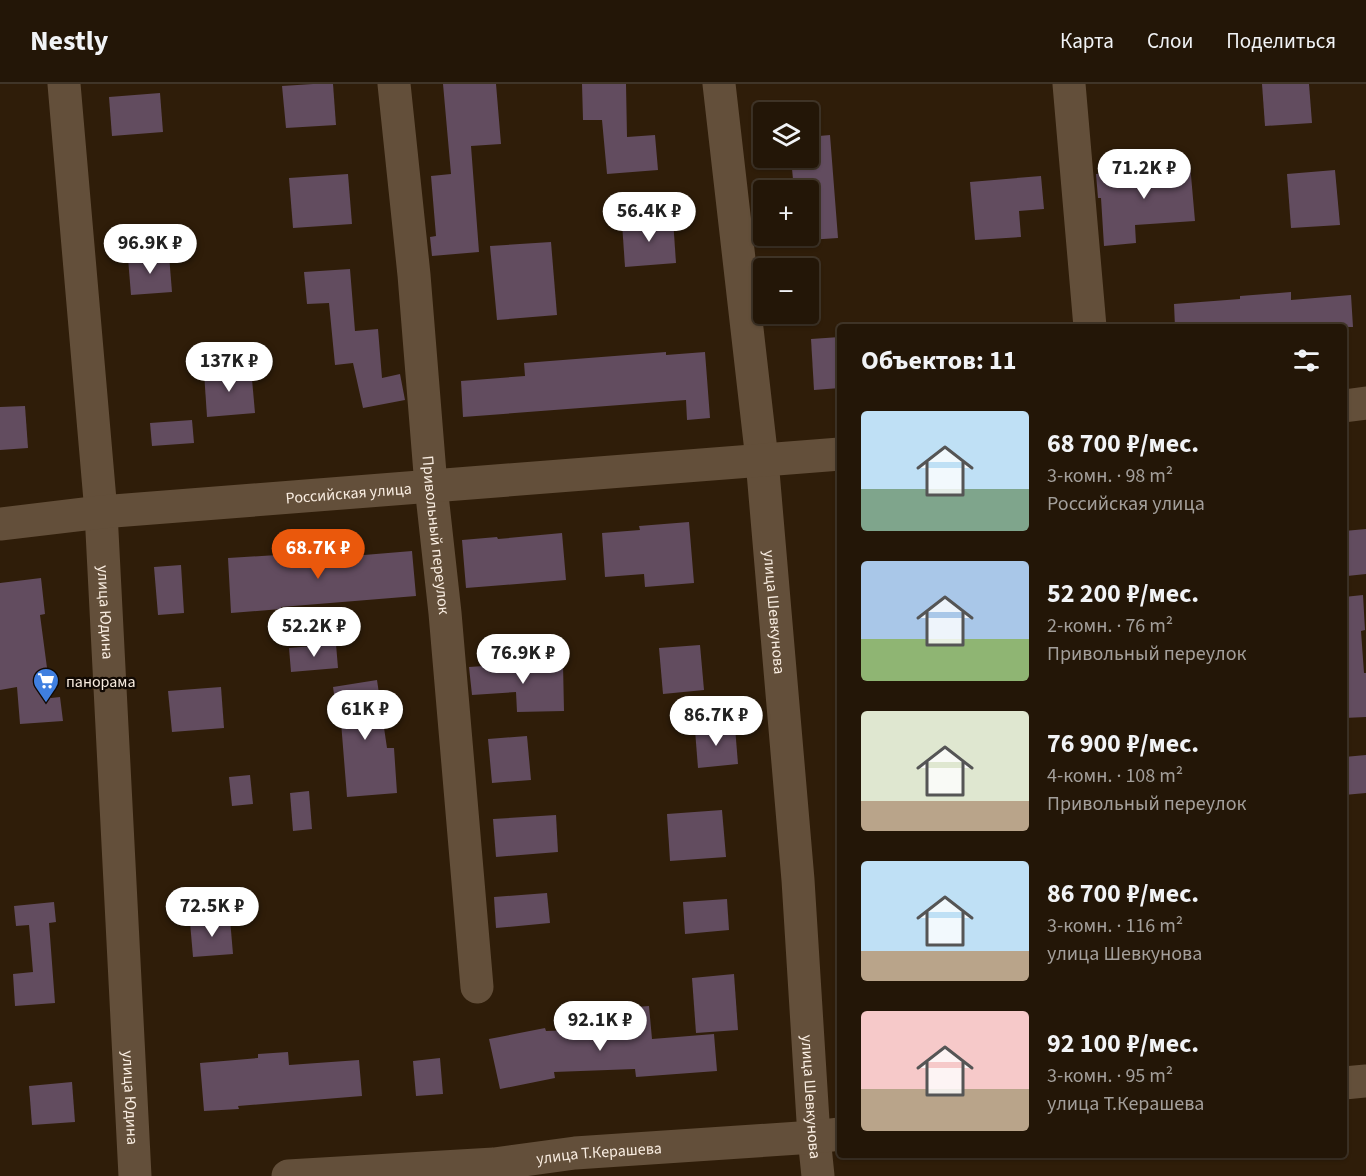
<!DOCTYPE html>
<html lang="ru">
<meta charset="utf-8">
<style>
body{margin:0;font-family:"Source Sans 3",sans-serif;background:#2f2315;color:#f1f3f6;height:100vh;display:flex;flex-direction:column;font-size:22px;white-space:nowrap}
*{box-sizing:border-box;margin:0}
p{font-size:20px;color:#a39f9b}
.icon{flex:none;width:33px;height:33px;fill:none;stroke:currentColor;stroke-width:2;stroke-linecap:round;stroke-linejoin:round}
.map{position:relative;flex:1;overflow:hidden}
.drawer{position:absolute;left:837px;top:240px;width:510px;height:834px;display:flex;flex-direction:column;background:#231607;border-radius:6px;box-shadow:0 2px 4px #0004,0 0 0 2px #403528}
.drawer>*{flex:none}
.tools{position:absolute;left:753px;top:18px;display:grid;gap:12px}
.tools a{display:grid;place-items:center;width:66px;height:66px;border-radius:6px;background:#231607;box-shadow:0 2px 4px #0004,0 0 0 2px #403528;font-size:30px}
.price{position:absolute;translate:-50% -51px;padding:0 14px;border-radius:21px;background:#fff;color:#222;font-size:20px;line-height:39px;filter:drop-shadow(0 2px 3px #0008)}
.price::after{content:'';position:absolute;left:50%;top:36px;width:18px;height:14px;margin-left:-9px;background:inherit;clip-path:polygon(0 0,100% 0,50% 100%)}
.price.selected{background:#ea580c;color:#fff}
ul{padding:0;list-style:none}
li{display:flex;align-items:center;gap:18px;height:150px;padding:0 24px}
li span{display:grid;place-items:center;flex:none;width:168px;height:120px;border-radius:6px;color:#555}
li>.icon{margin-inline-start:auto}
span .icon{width:72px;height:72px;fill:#fffc;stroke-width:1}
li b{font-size:26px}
h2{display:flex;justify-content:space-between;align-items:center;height:72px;padding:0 24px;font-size:26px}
header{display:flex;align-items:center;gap:36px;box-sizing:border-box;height:84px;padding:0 30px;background:#231607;border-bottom:2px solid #403528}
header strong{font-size:28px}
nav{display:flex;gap:33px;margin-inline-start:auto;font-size:21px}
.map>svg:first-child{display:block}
.building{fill:#624c5f}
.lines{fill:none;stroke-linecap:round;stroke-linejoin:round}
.minor{stroke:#634f3a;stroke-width:33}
.labels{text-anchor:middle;stroke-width:4.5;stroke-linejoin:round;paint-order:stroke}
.street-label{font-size:16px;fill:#f8ece0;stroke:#110903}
.poi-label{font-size:16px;fill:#f8ece0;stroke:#110903;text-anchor:start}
</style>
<header>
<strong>Nestly</strong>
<nav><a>Карта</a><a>Слои</a><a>Поделиться</a></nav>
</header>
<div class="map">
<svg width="1366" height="1092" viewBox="0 0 1366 1092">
<rect width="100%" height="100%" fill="#2f1d09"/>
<g class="building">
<path d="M313,0H333L336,41L286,44L282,2Z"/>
<path d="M443,0H496L501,60L471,62L479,168L432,172L430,153L436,152L431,92L451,90Z"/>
<path d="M582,0H626L627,53L655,51L658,86L607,90L602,36H583Z"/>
<path d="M1262,0H1309L1312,39L1265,42Z"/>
<path d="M160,9L163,48L112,52L109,13Z"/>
<path d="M830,51L838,154L808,156V106H794L791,74H808V53Z"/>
<path d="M1190,80L1195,137L1135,141L1136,159L1104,162L1101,114H1098L1096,90L1151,85V83Z"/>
<path d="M1335,86L1340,141L1291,144L1287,90Z"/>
<path d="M348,90L352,140L293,144L289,94Z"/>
<path d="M1041,92L1044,125L1019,127L1021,153L975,156L970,98Z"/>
<path d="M673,135L676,179L625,183L622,139Z"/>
<path d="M551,158L557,231L497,236L490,162Z"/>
<path d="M169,171L172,208L131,211L128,174Z"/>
<path d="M350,185L355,247L378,245L382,294L400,290L405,316L363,324L353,279L335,281L329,219L307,220L304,188Z"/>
<path d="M1291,208V216L1351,211L1353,243H1175L1174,220L1240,215V212Z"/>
<path d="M840,253V304L814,306L811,255Z"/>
<path d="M666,268V271L705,268L710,334L687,336L686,316L463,333L461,297L525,292L524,279Z"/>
<path d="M251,284L255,329L207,333L204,288Z"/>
<path d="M25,322L28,364L0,366V323Z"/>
<path d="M192,336L194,359L152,362L150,339Z"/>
<path d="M689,438L694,499L645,503L644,490L605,493L602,449L640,446L639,442Z"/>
<path d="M1366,445V490L1347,492L1344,447Z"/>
<path d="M562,449L566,496L466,504L462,456L497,453L498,455Z"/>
<path d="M412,467L416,512L281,523V525L231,529L228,474L277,471V473L339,468L340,473Z"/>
<path d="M181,481L184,529L158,531L154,483Z"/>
<path d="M41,494L45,530L40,531L51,614L60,613L63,637L20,640L17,603L0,606V499Z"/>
<path d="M1363,511L1365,546L1361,547L1364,589H1366V633L1344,634V513Z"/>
<path d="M336,560L338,584L291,588L289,564Z"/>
<path d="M700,561L704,606L663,610L659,564Z"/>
<path d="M512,580V581L563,580L564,627L517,628L516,608L472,611L469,583Z"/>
<path d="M377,596L387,664H394L397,709L347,713L341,638H338L333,603Z"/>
<path d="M221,603L224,644L172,648L168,607Z"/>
<path d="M735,643L738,680L698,684L695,646Z"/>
<path d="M527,652L531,696L492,699L488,655Z"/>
<path d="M1366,671V709L1344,711V673Z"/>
<path d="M250,691L253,720L232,722L229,693Z"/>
<path d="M309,707L312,745L293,747L290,709Z"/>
<path d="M722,726L726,773L670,777L667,730Z"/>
<path d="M556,731L558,768L496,773L493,735Z"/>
<path d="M547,809L550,839L496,844L494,813Z"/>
<path d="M727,815L729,846L685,850L683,818Z"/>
<path d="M54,818L56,838L49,839L55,919L15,922L13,890L33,888L29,841L16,842L14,822Z"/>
<path d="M230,835L233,870L193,873L190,838Z"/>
<path d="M734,890L738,946L696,949L692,894Z"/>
<path d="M649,922L652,955L714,950L717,987L636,993L635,985L554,988L555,994L500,1005L489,955L545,944L546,947L626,944L624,924Z"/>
<path d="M288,968L289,981L359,976L362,1012L238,1022L239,1025L204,1027L200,979L258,974V970Z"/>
<path d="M440,974L443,1010L416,1012L413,977Z"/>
<path d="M72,998L75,1038L32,1041L29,1002Z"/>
</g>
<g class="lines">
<g class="minor">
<path id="s1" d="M64,0L101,428L135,1092"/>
<path id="s2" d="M394,0L414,191L431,402L445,529L477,903"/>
<path id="s3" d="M719,0L762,376L798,796L814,1053L818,1092"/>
<path d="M1069,0L1090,243"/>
<path d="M1344,322L1366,319"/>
<path id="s4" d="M0,440L101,428L840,370"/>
<path d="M1344,999L1366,997"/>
<path id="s5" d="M288,1092L494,1080L575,1069L814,1053L840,1050"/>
</g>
</g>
<defs>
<symbol id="supermarket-pin" viewBox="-11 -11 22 30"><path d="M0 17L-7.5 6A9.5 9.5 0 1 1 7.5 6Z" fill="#3f7fe0" stroke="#110903"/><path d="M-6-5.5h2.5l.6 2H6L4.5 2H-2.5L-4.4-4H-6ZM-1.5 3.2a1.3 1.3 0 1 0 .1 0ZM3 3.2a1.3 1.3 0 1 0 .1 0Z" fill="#fff"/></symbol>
</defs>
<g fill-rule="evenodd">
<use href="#supermarket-pin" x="31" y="582" width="30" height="40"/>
</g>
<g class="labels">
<g class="street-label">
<text dy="6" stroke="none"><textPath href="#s4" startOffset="350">Российская улица</textPath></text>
<text dy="6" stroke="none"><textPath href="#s2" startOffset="453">Привольный переулок</textPath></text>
<text dy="6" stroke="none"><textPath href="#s1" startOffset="530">улица Юдина</textPath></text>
<text dy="6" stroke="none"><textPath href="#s3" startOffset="531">улица Шевкунова</textPath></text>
<text dy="6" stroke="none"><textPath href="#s3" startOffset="1017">улица Шевкунова</textPath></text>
<text dy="6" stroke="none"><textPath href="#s1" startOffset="1016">улица Юдина</textPath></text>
<text dy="6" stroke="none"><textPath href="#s5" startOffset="312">улица Т.Керашева</textPath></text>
</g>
<g class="poi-label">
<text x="66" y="603">панорама</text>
</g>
</g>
</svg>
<div class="tools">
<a><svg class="icon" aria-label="layers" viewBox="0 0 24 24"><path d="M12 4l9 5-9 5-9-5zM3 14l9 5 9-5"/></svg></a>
<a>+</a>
<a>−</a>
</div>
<b class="price" style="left:1144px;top:116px">71.2K ₽</b>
<b class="price" style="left:649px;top:159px">56.4K ₽</b>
<b class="price" style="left:150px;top:191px">96.9K ₽</b>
<b class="price" style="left:229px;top:309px">137K ₽</b>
<b class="price selected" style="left:318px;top:496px">68.7K ₽</b>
<b class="price" style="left:314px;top:574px">52.2K ₽</b>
<b class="price" style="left:523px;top:601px">76.9K ₽</b>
<b class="price" style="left:365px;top:657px">61K ₽</b>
<b class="price" style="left:716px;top:663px">86.7K ₽</b>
<b class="price" style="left:212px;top:854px">72.5K ₽</b>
<b class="price" style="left:600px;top:968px">92.1K ₽</b>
<section class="drawer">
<h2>Объектов: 11<svg class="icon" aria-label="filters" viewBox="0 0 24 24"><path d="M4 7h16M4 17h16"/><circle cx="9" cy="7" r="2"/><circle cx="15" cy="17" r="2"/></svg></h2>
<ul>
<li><span style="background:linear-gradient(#bfe0f5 65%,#7fa58c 0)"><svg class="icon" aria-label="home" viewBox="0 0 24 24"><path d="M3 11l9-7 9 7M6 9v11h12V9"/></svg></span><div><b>68 700 ₽/мес.</b><p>3-комн. · 98 m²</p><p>Российская улица</p></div></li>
<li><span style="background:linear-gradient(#a9c7e8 65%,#8fb573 0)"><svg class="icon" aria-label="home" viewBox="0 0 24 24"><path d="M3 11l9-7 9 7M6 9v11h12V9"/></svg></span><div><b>52 200 ₽/мес.</b><p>2-комн. · 76 m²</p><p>Привольный переулок</p></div></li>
<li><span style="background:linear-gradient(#dfe7d0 75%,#b9a48a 0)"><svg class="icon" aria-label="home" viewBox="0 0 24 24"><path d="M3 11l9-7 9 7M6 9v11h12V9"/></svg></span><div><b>76 900 ₽/мес.</b><p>4-комн. · 108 m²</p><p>Привольный переулок</p></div></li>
<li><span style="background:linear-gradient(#bfe0f5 75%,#b9a48a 0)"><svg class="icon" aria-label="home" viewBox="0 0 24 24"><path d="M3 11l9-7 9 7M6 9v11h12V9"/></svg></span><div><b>86 700 ₽/мес.</b><p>3-комн. · 116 m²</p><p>улица Шевкунова</p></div></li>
<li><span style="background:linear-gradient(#f6c9c9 65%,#b9a48a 0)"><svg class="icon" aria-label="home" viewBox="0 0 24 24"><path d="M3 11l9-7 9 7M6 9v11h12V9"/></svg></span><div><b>92 100 ₽/мес.</b><p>3-комн. · 95 m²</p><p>улица Т.Керашева</p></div></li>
</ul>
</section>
</div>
